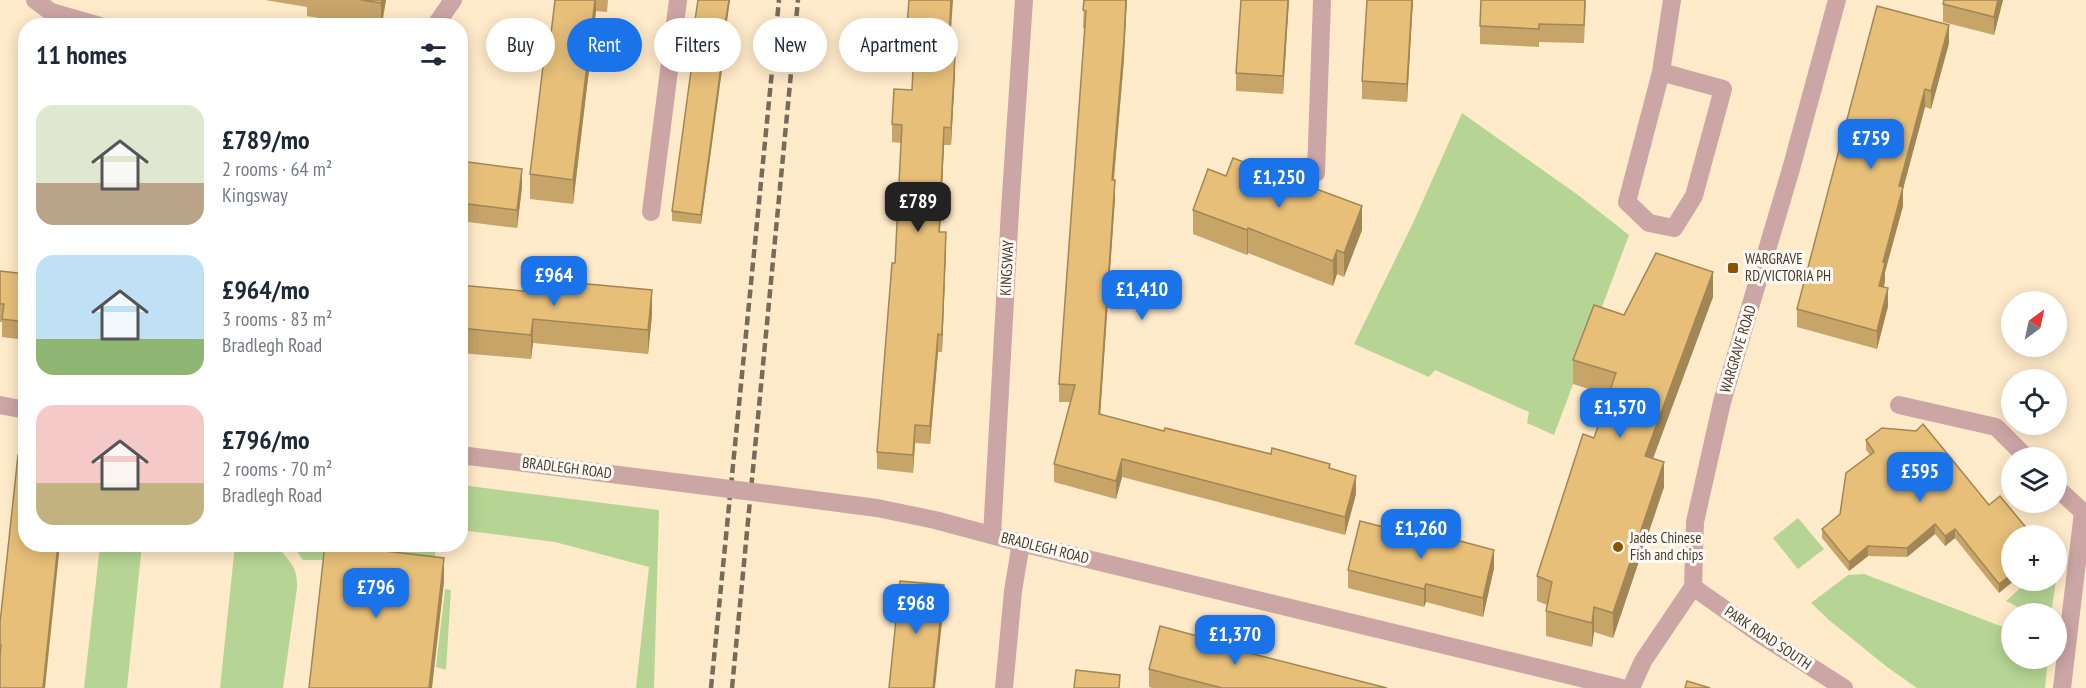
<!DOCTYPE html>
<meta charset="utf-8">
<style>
body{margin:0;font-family:"PT Sans Narrow",sans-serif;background:#f2f2f3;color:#1f2937;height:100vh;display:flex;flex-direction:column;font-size:22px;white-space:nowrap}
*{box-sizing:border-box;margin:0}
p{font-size:20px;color:#747a83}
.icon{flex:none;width:33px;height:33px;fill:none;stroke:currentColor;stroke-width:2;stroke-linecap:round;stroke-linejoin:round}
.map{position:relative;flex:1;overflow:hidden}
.drawer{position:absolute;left:18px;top:18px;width:450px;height:534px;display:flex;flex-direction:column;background:#fff;border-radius:24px;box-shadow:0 3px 15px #0003}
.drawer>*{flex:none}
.hud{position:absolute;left:486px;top:18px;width:570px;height:54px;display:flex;gap:12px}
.needle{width:39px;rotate:33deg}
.buttons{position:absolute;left:2001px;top:291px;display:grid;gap:12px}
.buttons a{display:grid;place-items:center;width:66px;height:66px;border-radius:50%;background:#fff;box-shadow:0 3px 15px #0003;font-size:30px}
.price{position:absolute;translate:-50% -51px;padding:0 14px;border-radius:12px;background:#1a73e8;color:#fff;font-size:20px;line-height:39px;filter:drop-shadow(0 2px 3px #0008)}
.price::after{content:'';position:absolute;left:50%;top:36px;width:18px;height:14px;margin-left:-9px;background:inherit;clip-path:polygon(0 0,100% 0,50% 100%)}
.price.on{background:#222;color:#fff}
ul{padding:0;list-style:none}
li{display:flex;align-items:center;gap:18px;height:150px;padding:0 18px}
li span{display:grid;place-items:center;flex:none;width:168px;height:120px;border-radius:18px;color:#555}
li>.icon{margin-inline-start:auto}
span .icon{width:72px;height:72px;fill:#fffc;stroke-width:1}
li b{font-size:26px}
h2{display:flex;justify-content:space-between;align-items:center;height:72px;padding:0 18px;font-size:26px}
.tag{padding:0 21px;border-radius:27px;background:#fff;box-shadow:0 3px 15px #0003;font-size:21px;line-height:54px}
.tag.on{background:#1a73e8;color:#fff}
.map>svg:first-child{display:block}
.green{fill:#b6d594}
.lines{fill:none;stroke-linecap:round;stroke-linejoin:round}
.minor{stroke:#cca6a5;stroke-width:18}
.rail{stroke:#776c59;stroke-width:4.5;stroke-dasharray:9 4.5;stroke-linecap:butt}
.minor-bridge{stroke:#cca6a5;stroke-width:18}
.wall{fill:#c7a468}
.shaded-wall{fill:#a28655}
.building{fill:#e7bf79;stroke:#a28655;stroke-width:1.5}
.poi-dot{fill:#8b5405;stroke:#fefaf3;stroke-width:2}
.labels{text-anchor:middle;stroke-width:6;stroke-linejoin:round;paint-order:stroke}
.poi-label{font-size:15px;fill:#433b2e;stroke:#fefaf3;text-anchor:start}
.street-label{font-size:15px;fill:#433b2e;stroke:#fefaf3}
</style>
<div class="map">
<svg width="2086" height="688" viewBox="0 0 2086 688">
<rect width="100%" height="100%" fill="#ffeac9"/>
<g class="green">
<path d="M1462,113L1578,195L1629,235L1554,435L1527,423L1529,412L1435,370L1429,377L1354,344L1413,223Z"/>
<path d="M461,485L659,510L654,688H636L649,567L555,542L461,530Z"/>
<path d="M1798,518L1824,549L1798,569L1773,538Z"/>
<path d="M100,545H142L127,688H84Z"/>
<path d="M235,545H276C289,561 298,566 297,588L283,688H220Z"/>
<path d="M292,545H436L433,576L326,560H303Z"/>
<path d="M1864,574L2011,630L2012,658L2048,659L2045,688H1917L1887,667L1829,620L1811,603L1848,575Z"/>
<path d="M2028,581H2056L2051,613H2030L2006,601Z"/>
<path d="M445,589L451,590L446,670L436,667Z"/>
</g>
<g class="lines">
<g class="minor">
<path d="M35,0L51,12L100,26"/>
<path d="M435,26L453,0"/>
<path d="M1661,72L1723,89L1694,196L1674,228L1649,223L1627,202L1661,72L1672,0"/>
<path d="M1316,173L1322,0"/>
<path d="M651,212L678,0"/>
<path d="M0,405L26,410"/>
<path d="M1899,405L1996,427L2027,458"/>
<path d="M460,455L706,486"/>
<path d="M2056,487L2083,512L2062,688"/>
<path d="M769,494L877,508L935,520L1021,543L1622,688"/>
<path d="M992,535L1010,210L1024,0"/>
<path d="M1693,587L1761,635L1844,688"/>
<path d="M1004,688L1013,591L1021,543"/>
<path d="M1631,688L1643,661L1693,587L1695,522L1722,402L1791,169L1837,0"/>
</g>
<g class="rail">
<path d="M711,688L779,0"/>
<path d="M732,688L798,0"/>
</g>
<path class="minor-bridge" d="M706,486L769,494"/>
</g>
<g class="wall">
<path d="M265,0H386L382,26H367L307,16V7Z"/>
<path d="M555,0H608L607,12L596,11L573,204L530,199V174L548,59Z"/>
<path d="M698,0H730L725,34L695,30V20Z"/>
<path d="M909,0L949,56L955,74L951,145H944L940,232L946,250L942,352H938L930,444L915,443L913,473L877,469V452L895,263L901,143L892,142V124L912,90L914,47L907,46V28Z"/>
<path d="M1084,0L1124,58L1114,180L1115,198L1100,414L1164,431L1330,469L1356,494L1345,535L1122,477L1116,499L1054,482V464L1070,402H1059V384L1085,29L1083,28Z"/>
<path d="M1241,0H1289L1283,94L1236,91V73Z"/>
<path d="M1367,0H1413L1407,102L1362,99V81Z"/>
<path d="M1586,0L1584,43L1539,42V47L1480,44V26Z"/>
<path d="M2003,0L1994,35L1943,22V4Z"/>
<path d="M1949,43L1931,109L1925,107L1903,189V206L1885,272V281L1884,287L1888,306L1877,349L1797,327V309Z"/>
<path d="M725,47L701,224L672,221V211Z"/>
<path d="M460,161L522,187L517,228L460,221Z"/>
<path d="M1193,210L1362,230L1344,277L1337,274L1333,286L1248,253L1247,255L1193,234Z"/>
<path d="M0,271L26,274V340L2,337V322H0Z"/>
<path d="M460,285L652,315L648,354L533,343L531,359L460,353Z"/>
<path d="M1713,297L1653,458L1664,487L1613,638L1594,632L1592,647L1546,636V611L1547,605L1537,601V576L1594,438L1608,395L1573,384V360L1624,315Z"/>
<path d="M1866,440L1989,505L2000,496L1999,593L1955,538L1945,546L1935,534L1907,557L1868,556L1849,571L1822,538V529L1840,514L1870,455L1866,450Z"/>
<path d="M1455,545L1494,568L1483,617L1426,602L1424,607L1348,588V570Z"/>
<path d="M1231,648L1323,672L1387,688H1152L1149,687V669Z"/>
</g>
<g class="shaded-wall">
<path d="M382,0H386L381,26V3Z"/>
<path d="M595,0H596V11L573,204V180Z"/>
<path d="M729,0H730L725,34V24Z"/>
<path d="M951,0H953L948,73V56Z"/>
<path d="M1126,0H1127L1124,58L1112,198V180Z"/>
<path d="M1288,0H1289L1283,94V76Z"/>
<path d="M1412,0H1413L1407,102V84Z"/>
<path d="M1998,0H2003L1994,35V17Z"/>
<path d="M1949,25V43L1931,109V91Z"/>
<path d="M725,37V47L701,224V215Z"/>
<path d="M955,56V74L951,145V128Z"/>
<path d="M1925,89V107L1903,189V206L1885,272V281L1879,304V286L1883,262L1899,186Z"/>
<path d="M944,127V145L939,250V232Z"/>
<path d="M522,169V187L517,228V210Z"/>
<path d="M1115,180V198L1099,432V414Z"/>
<path d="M1362,206V230L1344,277V253Z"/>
<path d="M1248,228V253L1247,255V230Z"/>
<path d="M946,232V250L942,352V335Z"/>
<path d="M1337,250V274L1333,286V261Z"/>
<path d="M1713,272V297L1645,480V456Z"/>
<path d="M1888,288V306L1877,349V331Z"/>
<path d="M652,290V315L648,354V330Z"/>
<path d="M533,319V343L531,359V335Z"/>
<path d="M938,334V352L930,444V426Z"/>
<path d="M915,425V443L913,473V455Z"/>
<path d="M1122,459V477L1116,499V481Z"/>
<path d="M1664,462V487L1613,638V613Z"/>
<path d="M1356,476V494L1345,535V517Z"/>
<path d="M1935,524V534L1907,557V548Z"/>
<path d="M1955,529V538L1945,546V536Z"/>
<path d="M58,544H60L45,688H43Z"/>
<path d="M1868,546V556L1849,571V562Z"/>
<path d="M1494,550V568L1483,617V598Z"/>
<path d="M444,558V582L432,688H429Z"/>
<path d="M2012,574V580H2015L1999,593V584Z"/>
<path d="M1426,584V602L1424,607V589Z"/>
<path d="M944,585V603L935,688H933Z"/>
<path d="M1594,607V632L1592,647V623Z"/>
</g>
<g class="building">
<path d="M361,0H382L381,3Z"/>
<path d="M555,0H595L573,180L530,174L544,58L548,59Z"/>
<path d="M698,0H729L725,24L695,20Z"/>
<path d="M909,0H951L948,56H955L951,128L944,127L939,232H946L942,335L938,334L930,426L915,425L913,455L877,452L892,263H895L899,183L902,125L892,124L894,89L912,90L915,29L907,28Z"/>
<path d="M1084,0H1126L1124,40L1112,180H1115L1099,414L1164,431L1165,428L1271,454L1272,448L1330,464L1329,468L1356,476L1345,517L1122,459L1116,481L1054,464L1075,385L1059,384L1086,11L1083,10Z"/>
<path d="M1241,0H1288L1283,76L1236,73Z"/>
<path d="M1367,0H1412L1407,84L1362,81Z"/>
<path d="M1481,0H1585L1584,25L1539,24V29L1480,26Z"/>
<path d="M1944,0H1998L1994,17L1943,4Z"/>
<path d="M1877,6L1949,25L1931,91L1925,89L1899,186L1903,187L1883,262L1885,263L1879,286L1888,288L1877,331L1797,309Z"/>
<path d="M696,34L725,37L701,215L672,211Z"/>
<path d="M1233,158L1362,206L1344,253L1337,250L1333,261L1248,228L1247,230L1193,210L1208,169L1226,176Z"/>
<path d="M460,161L522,169L517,210L460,203Z"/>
<path d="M1656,253L1713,272L1645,456L1664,462L1613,613L1594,607L1592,623L1546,611L1552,582L1537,576L1583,434L1594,438L1616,373L1573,360L1594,305L1624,315Z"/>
<path d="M0,271L26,274V322L2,319L4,304H0Z"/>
<path d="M534,279L652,290L648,330L533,319L531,335L460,328V285L533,292Z"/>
<path d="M1923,424L1989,505L2000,496L2033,536H2012V574L1999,584L1955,529L1945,536L1935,524L1907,548L1868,546L1849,562L1822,529L1840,514L1846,473L1874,452L1866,440L1882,428L1916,431Z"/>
<path d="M18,455L26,456V544H58L43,688H0V657L1,645H0V623Z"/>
<path d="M1360,521L1455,545L1456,540L1494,550L1483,598L1426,584L1424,589L1348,570Z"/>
<path d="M325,544L444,558L429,688H309Z"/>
<path d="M900,581L944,585L933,688H889Z"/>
<path d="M1160,626L1231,645L1230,648L1387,688H1222L1149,669Z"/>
<path d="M1076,670L1120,675L1119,688H1074Z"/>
<path d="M1687,681L1710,688H1685Z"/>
</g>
<g class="poi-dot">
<rect x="1727" y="262" width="12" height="12" rx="3"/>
<circle cx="1618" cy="547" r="6"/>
</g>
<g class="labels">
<g class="poi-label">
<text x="1745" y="264">WARGRAVE<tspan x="1745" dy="17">RD/VICTORIA PH</tspan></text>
<text x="1630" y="543">Jades Chinese<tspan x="1630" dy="17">Fish and chips</tspan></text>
</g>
<g class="street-label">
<text transform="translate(1007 268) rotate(-87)" y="5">KINGSWAY</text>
<text transform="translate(1738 349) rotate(-73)" y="5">WARGRAVE ROAD</text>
<text transform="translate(567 468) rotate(7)" y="5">BRADLEGH ROAD</text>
<text transform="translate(1045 548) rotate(14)" y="5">BRADLEGH ROAD</text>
<text transform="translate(1768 638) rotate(34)" y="5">PARK ROAD SOUTH</text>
</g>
</g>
</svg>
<div class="buttons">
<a><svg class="needle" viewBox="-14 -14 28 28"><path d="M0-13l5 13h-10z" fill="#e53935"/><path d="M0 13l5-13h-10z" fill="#747a83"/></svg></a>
<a><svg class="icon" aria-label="locate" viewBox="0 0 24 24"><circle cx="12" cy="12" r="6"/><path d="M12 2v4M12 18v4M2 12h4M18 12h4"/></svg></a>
<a><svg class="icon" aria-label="layers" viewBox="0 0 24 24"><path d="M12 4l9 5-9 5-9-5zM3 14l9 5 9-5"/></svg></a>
<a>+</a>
<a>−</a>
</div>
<b class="price" style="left:1871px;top:170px">£759</b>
<b class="price" style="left:1279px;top:209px">£1,250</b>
<b class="price on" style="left:918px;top:233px">£789</b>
<b class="price" style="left:554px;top:307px">£964</b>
<b class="price" style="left:1142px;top:321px">£1,410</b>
<b class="price" style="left:1620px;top:439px">£1,570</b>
<b class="price" style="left:1920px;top:503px">£595</b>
<b class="price" style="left:1421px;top:560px">£1,260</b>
<b class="price" style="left:376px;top:619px">£796</b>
<b class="price" style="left:916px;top:635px">£968</b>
<b class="price" style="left:1235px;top:666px">£1,370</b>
<div class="hud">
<a class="tag">Buy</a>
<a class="tag on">Rent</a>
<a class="tag">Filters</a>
<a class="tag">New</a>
<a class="tag">Apartment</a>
</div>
<section class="drawer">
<h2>11 homes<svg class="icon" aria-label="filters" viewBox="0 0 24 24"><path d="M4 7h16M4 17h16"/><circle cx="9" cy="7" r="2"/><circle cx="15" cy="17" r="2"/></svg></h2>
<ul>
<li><span style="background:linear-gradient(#dfe7d0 65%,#b9a48a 0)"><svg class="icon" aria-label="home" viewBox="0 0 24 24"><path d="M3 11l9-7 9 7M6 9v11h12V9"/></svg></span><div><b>£789/mo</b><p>2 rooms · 64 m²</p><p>Kingsway</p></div></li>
<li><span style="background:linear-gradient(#bfe0f5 70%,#8fb573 0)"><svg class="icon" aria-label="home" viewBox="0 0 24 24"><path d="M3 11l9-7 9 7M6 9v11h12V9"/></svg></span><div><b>£964/mo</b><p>3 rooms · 83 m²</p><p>Bradlegh Road</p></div></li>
<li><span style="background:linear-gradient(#f6c9c9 65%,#c2b280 0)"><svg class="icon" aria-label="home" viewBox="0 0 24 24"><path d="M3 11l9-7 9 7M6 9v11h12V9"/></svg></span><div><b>£796/mo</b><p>2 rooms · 70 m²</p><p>Bradlegh Road</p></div></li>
</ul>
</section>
</div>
